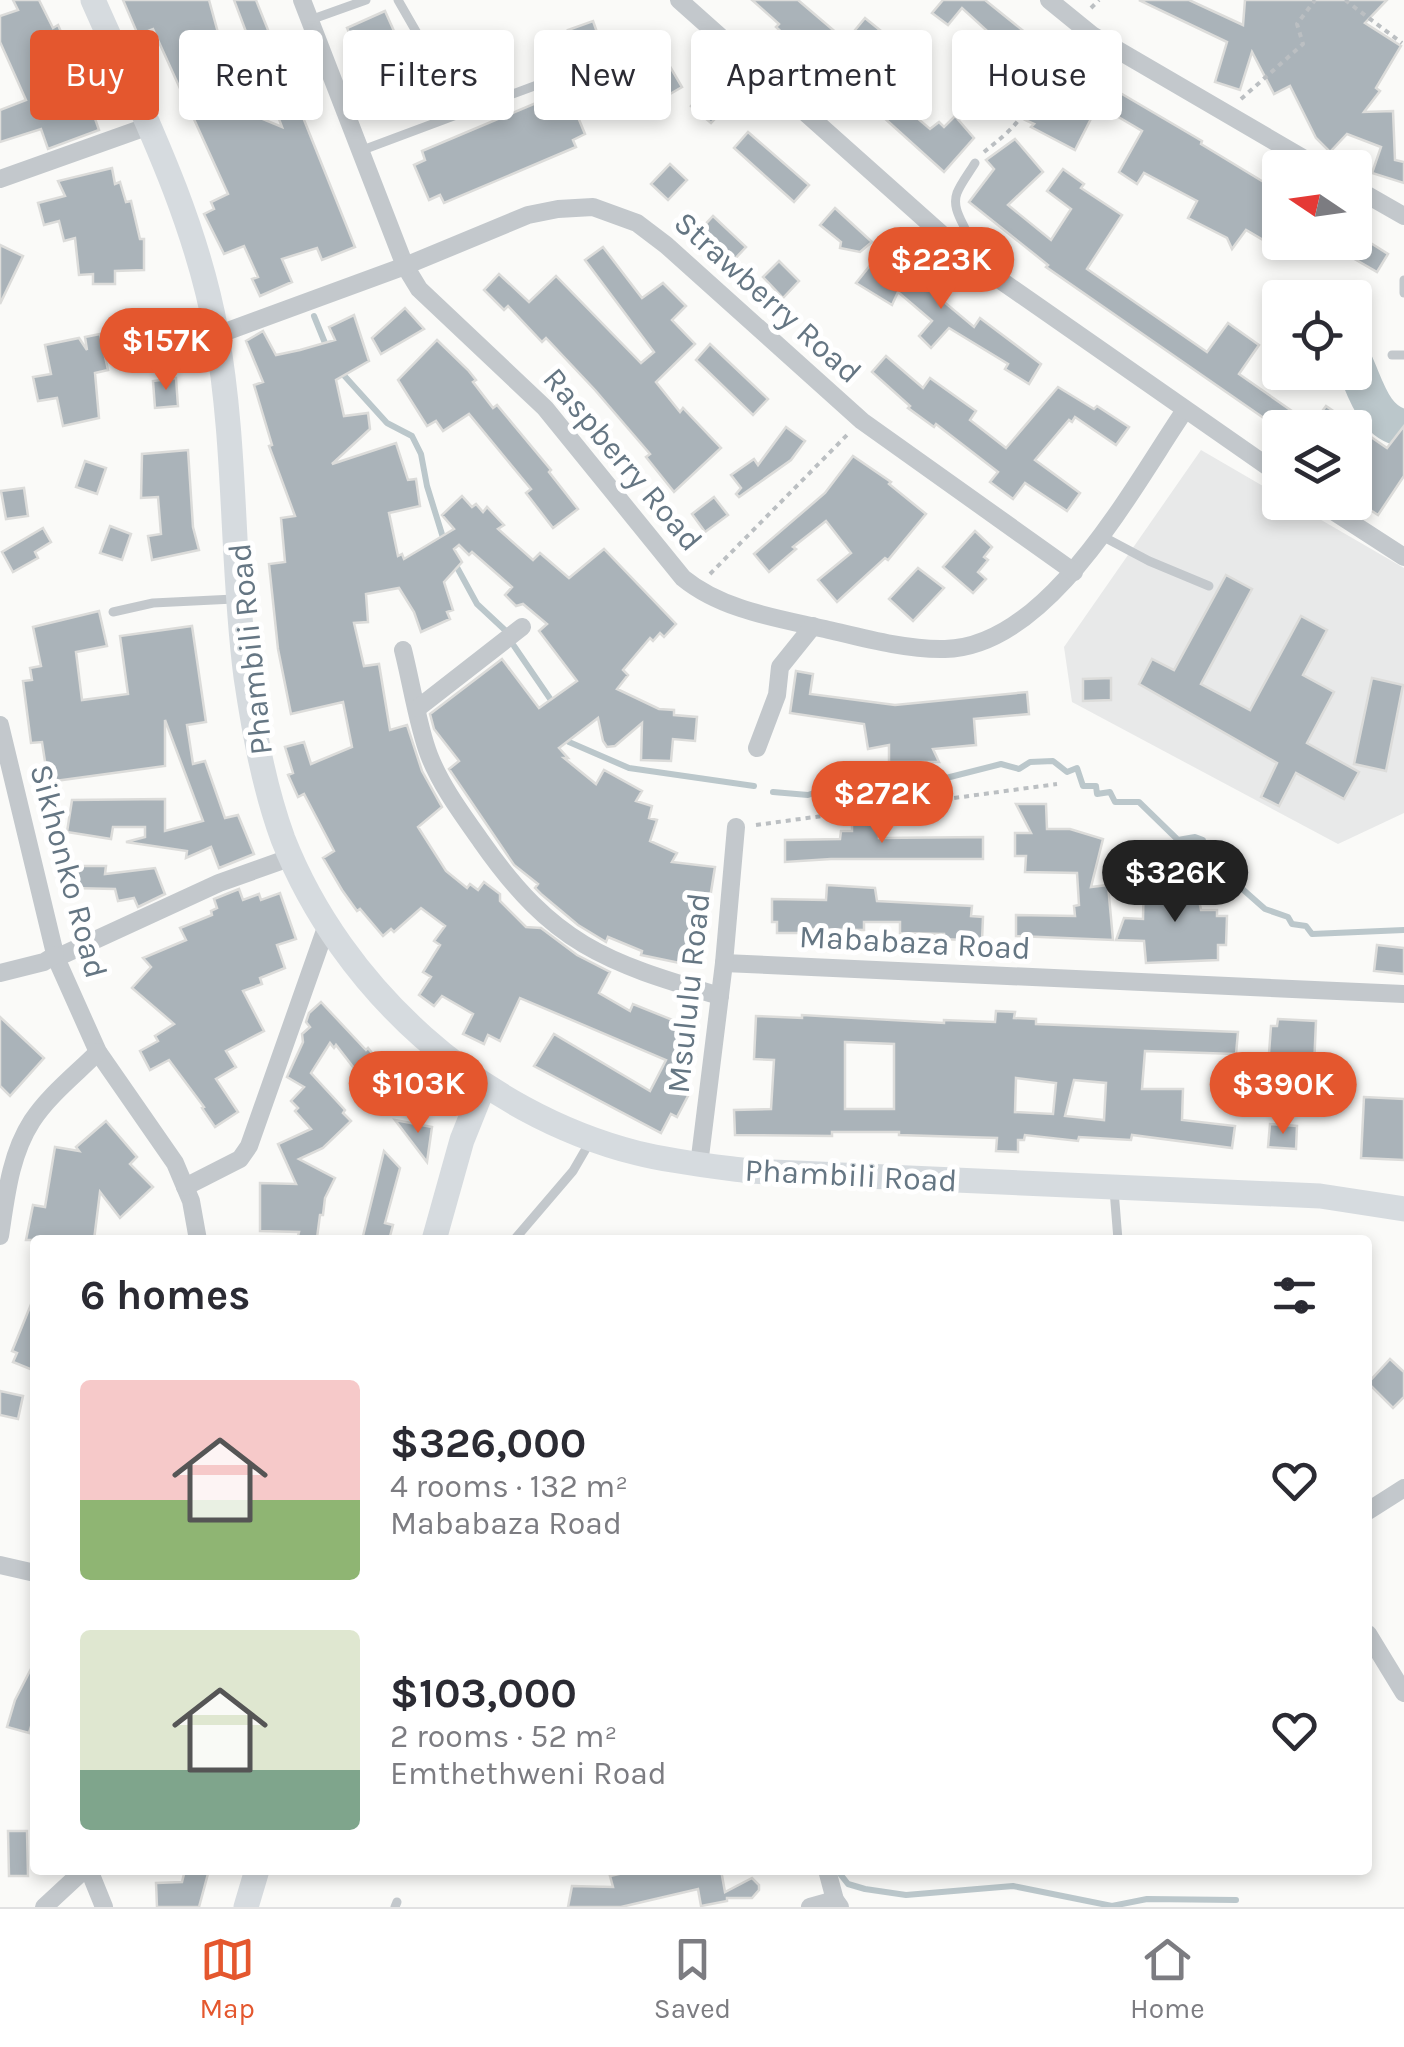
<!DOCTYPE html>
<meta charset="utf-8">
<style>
body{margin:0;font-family:Karla,sans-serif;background:#f2f2f3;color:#2b2b33;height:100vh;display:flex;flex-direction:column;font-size:38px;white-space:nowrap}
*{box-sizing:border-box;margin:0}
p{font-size:32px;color:#7c7c81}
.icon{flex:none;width:55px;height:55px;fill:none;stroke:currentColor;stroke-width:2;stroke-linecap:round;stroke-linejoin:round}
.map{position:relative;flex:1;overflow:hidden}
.sheet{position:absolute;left:30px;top:1235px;width:1342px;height:640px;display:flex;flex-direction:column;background:#fff;border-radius:10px;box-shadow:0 5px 15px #0003}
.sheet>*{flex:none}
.hud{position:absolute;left:30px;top:30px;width:1345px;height:90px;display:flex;gap:20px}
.needle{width:65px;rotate:283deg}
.controls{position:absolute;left:1262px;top:150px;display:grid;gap:20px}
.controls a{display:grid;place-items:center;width:110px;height:110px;border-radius:10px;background:#fff;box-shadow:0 5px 15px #0003;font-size:50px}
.price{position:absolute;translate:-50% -85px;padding:0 22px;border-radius:35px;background:#e4572e;color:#fff;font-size:32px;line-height:65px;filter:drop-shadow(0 2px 5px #0008)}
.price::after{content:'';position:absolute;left:50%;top:60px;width:30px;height:22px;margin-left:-15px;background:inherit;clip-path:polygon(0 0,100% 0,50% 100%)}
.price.selected{background:#222;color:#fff}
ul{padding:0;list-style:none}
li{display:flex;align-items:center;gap:30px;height:250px;padding:0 50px}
li span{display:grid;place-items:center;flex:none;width:280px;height:200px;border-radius:10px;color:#555}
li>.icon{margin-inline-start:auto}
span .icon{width:120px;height:120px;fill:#fffc;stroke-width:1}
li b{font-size:42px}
h2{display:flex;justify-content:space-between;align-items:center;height:120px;padding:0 50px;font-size:42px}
.tag{padding:0 35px;border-radius:10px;background:#fff;box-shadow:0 5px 15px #0003;font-size:35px;line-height:90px}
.tag.selected{background:#e4572e;color:#fff}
.tab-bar{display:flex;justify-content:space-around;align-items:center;height:140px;border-top:2px solid #e1e1e2;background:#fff;font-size:28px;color:#7c7c81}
.tab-bar a{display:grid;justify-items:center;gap:5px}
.tab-bar .selected{color:#e4572e}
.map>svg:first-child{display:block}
.built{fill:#e8e9e9}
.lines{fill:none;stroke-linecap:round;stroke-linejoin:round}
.stream{stroke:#bbc7cb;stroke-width:6}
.river{stroke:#bbc7cb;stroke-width:38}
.building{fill:#aab3b9;stroke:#dcdcda;stroke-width:2.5;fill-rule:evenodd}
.path{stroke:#bbbfc2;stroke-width:4;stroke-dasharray:5 5;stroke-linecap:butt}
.lane{stroke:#c3c8cc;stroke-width:9}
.street{stroke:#c3c8cc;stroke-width:18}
.secondary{stroke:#d6dbdf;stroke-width:25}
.labels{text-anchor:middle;stroke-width:10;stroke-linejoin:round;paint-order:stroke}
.street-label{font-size:32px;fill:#657683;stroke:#fff}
</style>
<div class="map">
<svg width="1404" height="1907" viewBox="0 0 1404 1907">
<rect width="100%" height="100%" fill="#fafaf8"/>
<path class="built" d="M1201,450L1280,496V502L1292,503L1404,568V813L1338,844L1072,702L1064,647Z"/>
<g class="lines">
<g class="stream">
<path d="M314,316L327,348"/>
<path d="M340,371L387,423L412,436L421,454L427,486L445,544"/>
<path d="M453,560L477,604L507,632"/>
<path d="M514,646L553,703"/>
<path d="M565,733L569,742L629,768L754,786"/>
<path d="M773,792L808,795L837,785L946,778L1001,764L1019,769L1030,762L1053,761L1067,772L1077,768L1083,786H1096L1097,794L1110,792L1115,802H1139L1178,840L1195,837L1203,840L1205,856L1265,909L1288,917L1292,924L1306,926L1312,934L1404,930"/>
<path d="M837,1870L848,1884L865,1889L906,1895L1013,1886L1112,1906L1147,1899L1236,1900"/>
</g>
<path class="river" d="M1355,365C1366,389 1374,423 1404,428"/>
</g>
<g class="building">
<path d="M13,0H39L53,28L58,25L77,68L90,62L104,105L96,108L97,112L93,113L99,130L48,149L41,129L0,142V110L26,100L0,42V16L18,10Z"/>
<path d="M123,0H209L239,109L282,127L234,0H256L355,247L322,260L317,248L282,259L292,282L260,296L252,279L258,277L244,246L224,254L204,214L214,209L211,202L228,194L153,29L138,35Z"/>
<path d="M752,0H798L846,41L865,18L881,31L853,66L892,102L895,99L930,129L939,122L944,127L955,116L974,138L944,172L871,106L868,109L848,91L850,89L798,44L796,46L776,27L779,24Z"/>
<path d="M943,0H985L1047,50L1033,67L1021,57L1019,60L962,8L948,25L932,13Z"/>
<path d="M1139,0H1189L1243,25L1245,0H1387L1365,23L1401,46L1376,88L1380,91L1364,112L1393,111L1395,160L1404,162V183L1372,173L1381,147L1347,134L1330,152L1316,138L1290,86L1274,94L1252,52L1240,90L1215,82L1227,42Z"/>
<path d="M385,11L411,69L419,65L422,72L435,66L442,82L381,106L347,28Z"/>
<path d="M593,21L609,66L587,75L568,30Z"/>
<path d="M662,53L682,87L663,98L643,65Z"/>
<path d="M1076,67L1202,141L1201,144L1280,192V250L1246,230L1232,249L1227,238L1188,218L1197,201L1144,173L1137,184L1119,172L1142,131L1098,105L1075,150L1031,127L1034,124L1025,120L1044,88L1059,97Z"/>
<path d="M706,89L726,107L711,123L691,106Z"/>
<path d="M555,95L558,103L570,98L585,134L573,140L576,147L444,203L440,195L429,200L414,165L425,160L422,151Z"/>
<path d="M748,132L809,185L794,202L734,148Z"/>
<path d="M1015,139L1043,172L1008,205L1051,240L1071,209L1047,191L1063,169L1084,184L1081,188L1122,215L1087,269L1207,352L1228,323L1259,345L1239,374L1312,425L1326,406L1387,448L1404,426V476L1378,515L1355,500V428H1278L1046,267L1048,265L969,202L994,169L986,160Z"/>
<path d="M670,164L687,180L668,200L651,184Z"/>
<path d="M112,168L115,184L120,182L126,202L131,201L140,239H144V270L115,271V284H93V274L79,275L75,238L64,241L59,221L44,225L38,203L65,196L58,181Z"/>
<path d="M835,208L872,242L860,252L840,248L841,242L820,225Z"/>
<path d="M713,216L746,247L731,263L704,238L708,233L702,228Z"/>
<path d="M1369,242L1388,254L1377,272L1327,243Z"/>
<path d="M0,245L23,256L0,304Z"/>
<path d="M603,247L642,298L663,283L686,306L672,320L695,344L656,382L680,412L683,408L721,448L674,492L646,457L650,454L595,390L546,338L542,342L508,306L504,310L484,290L499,274L529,302L556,276L641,363L654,352L585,260Z"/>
<path d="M884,248L906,266L909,262L934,277L925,286L974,327L980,318L1041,364L1029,384L1005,369L1008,364L949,328L931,348L919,336L932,321L898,292L892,305L856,283Z"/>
<path d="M779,261L799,281L783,298L763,277Z"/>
<path d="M405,308L424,329L381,354L372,338Z"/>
<path d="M169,312L173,341L150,344L146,316Z"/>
<path d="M354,315L369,361L336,380L344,416L368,413L370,429L332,464L396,443L408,480L416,479L420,506L389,513L398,556L402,554L404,559L454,529L442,515L462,496L472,507L476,504L483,512L487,507L504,525L498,529L533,560L540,553L569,578L604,549L676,624L664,637L660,633L653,641L650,638L623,670L628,675L617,689L659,709L674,710V715L697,717L695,741L673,739L671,761L641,760L642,723L615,746L607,747L603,741L598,718L559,748L568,758H564L596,784L604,770L642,791L636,801L652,806L649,818L657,820L650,841L677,853L672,862L715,867L699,967L641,955L642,951L608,937L606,942L578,925L541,894L535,888L538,884L514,865L449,769L459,761L434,729L430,714L502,659L539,708L577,681L539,631L547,624L523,604L516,606L505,595L512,587L472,552L469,555L459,545L454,549L462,562L444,582L453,610L447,612L450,619L421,632L414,612L399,588L366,594L368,622L354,623L364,666L379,664L390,730L407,725L422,771L442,807L418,827L446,871L467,888L470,884L478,890L484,882L500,894V901L526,927L541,928L577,955L610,972L599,993L630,1011L633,1004L680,1023L677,1034L696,1042L691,1055L696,1057L690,1070L693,1071L684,1089L690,1092L677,1117L671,1114L661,1133L534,1066L554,1034L650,1091L666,1060L520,998L500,1041L488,1035L484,1044L463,1034L473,1014L442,996L434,1006L419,995L431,977L423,972L440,945L434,941L445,926L421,908L394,932L391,929L383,936L360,909L357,911L342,890L323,858L334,851L304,794L298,797L288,775L293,773L285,747L304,742L311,764L352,747L343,702L291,714L278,649L269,564L285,562L281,518L295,516L269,446L272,445L254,385L263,382L246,341L263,331L276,355L300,350L335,340L329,327Z"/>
<path d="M100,334L108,370L95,373L99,418L63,426L57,398L38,401L33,377L51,374L45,345L79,338L87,350L85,337Z"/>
<path d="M437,340L468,370L476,380L473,382L493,408L497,405L551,470L549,472L578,509L553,528L526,493L531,489L469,414L443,431L436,421L427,426L398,380Z"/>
<path d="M710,344L768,399L753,415L696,360Z"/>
<path d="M886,356L923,388L930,378L976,411L970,420L1006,448L1058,387L1094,409L1097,406L1129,427L1116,445L1075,417L1072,422L1069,420L1035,460L1080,493L1067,511L1025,483L1013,499L990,482L998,472L936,424L934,427L908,408L910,406L872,372Z"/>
<path d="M176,378L178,406L155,408L153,381Z"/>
<path d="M786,427L805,441L791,460L739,497L736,494L741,488L731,475L754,459L758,465Z"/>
<path d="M188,450L193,527L199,550L152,560L148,536L161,534L158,497L141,498L142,454Z"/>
<path d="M853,456L891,482L889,484L926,514L888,560L885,558L837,602L818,580L851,553L826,521L793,547L796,549L769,572L754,554L825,493Z"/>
<path d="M85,461L106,468L97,494L76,487Z"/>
<path d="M24,488L28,516L6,519L1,491Z"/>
<path d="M714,497L728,515L705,532L692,514Z"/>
<path d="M110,526L131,534L122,560L100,553Z"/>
<path d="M43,528L51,542L35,552L38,558L13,572L2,552Z"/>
<path d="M975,531L992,547L984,557L988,560L978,572L986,579L973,593L943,567Z"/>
<path d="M918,568L944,588L913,621L889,599Z"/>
<path d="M1226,575L1252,589L1201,684L1250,710L1301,616L1327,630L1303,675L1334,692L1307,743L1359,772L1344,799L1296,773L1279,806L1261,797L1277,763L1139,684L1152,659L1174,670Z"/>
<path d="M99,611L107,646L76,652L82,700L128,694L120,636L192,626L206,722L187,725L193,764L205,761L225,818L238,815L254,854L219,868L211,847L186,858L187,851L126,842L145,837V827H113L111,839L67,832L72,800L165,799V831L203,821L165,720V766L55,781L54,767L46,768L42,742L31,743L23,681L32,680L30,668L41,666L33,627Z"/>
<path d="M796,671L813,674L810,694L895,705L1027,692L1029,714L974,719L976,745L933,749L939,762H889V745L868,749L864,724L790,713Z"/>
<path d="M1111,678V700L1083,701V679Z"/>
<path d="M1372,678L1403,685L1386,771L1354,764Z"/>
<path d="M1016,804H1046L1047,829H1070L1103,839L1091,887L1108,885L1113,940L1016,936V915L1075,916L1074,906L1079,905L1077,873L1025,872L1026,856H1015V833H1031Z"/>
<path d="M861,818H879V838L983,837V859H831L785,862V840L840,839L841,831H852V824H861Z"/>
<path d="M78,866H106L105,874L155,868L165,894L138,907L134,898L118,901L115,889L72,888L71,881L77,880Z"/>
<path d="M1144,875L1167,884L1195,879L1201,910H1217V916H1227L1226,945H1218V960L1146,963L1144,941L1116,940L1124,918L1143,919Z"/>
<path d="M827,885L875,888L877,901L972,906L971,916L983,917L982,941L944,939V934L900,933V922H864V930L808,929L807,933H777V922H772V899L826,900Z"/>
<path d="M239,889L243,900L259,894L261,900L280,893L296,939L277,945L285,968L260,978L262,984L243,991L264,1031L226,1051L236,1067L216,1079L238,1112L215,1127L202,1108L204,1107L169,1060L150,1070L140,1051L158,1041L155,1036L174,1024L132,988L151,967L143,958L186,940L180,928L212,915L211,911L217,908L214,899Z"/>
<path d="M1377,945L1404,948V974L1374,971Z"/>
<path d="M321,1002L366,1050L368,1048L386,1071L367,1085L336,1045L334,1048L330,1043L311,1073L345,1110L343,1113L351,1121L323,1148L299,1159L335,1178L325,1198L323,1215H320L317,1238L298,1236L299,1232L260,1231V1183L296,1184L278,1144L311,1129L295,1111L298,1108L291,1101L304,1087L287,1077L303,1042L302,1034L310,1027L306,1022L309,1013Z"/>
<path d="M996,1011L1015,1012L1014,1018L1036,1019V1024L1238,1032L1236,1054L1145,1051L1142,1089H1183L1182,1120L1235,1126L1232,1148L1132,1135L1131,1140L1079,1137L1078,1141L1025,1135L1024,1140H1018V1152L996,1151L997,1138L899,1135V1132H832V1136L735,1135L734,1110L771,1109L774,1060L754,1059L756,1016L802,1018V1015L944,1023V1020L995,1022ZM845,1042L894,1044V1109H845ZM1016,1078L1056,1083L1053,1114L1015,1112ZM1074,1080L1106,1083L1104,1120L1065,1116Z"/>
<path d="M0,1017L44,1058L10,1096L0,1086Z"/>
<path d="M1278,1019L1316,1021L1313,1090L1261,1088V1067H1268L1271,1026H1277Z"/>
<path d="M1364,1097L1404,1099V1160L1361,1158Z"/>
<path d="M395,1120L432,1127L427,1162Z"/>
<path d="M106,1121L137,1157L130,1164L153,1187L120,1218L100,1192L94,1240H26L33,1205L45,1207L55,1147L79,1151L76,1147Z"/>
<path d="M1270,1124L1297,1126L1296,1149L1268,1147Z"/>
<path d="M384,1151L400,1168L385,1223L393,1225L389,1240H362Z"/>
<path d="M34,1297H35V1371L13,1362L17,1353L12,1351Z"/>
<path d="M1390,1359L1404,1372V1397L1393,1408L1368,1383Z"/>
<path d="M0,1391L23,1396L18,1419L0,1415Z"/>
<path d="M35,1661V1713L29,1733L7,1727L15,1700Z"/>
<path d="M8,1831H27L28,1876H9Z"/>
<path d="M185,1870H209L199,1907H157L156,1883L182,1882Z"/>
<path d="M637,1870H721L725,1892L752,1878L759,1885V1890L752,1898H727V1901L701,1906L698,1889L621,1907H568L572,1886L613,1887L610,1876Z"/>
</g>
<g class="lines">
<g class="path">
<path d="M1345,0L1402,43"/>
<path d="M1091,8L1099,0"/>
<path d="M1241,99L1303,44L1297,24L1315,0"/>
<path d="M984,152C997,141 1023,123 1026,104C1028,95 1026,91 1032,82C1044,67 1063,60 1074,45"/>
<path d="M710,574L847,435"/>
<path d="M756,825L1057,784"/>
</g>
<g class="lane">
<path d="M398,0L429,54"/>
<path d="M310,20L366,0"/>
<path d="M360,151L537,85"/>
<path d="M971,257C976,233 949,215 957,193C961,183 969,173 975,163"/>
<path d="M1404,280V293"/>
<path d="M1392,355H1404"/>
<path d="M1100,535L1149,561L1209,586"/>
<path d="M113,612L153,603L234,599"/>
<path d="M1114,1190L1118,1240"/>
<path d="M514,1240L573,1171L591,1140"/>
<path d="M395,1907L397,1902"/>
</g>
<g class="street">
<path d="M302,0L405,266L419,289L545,408L683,578C722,610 777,618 825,629C863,638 906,650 945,649C1049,647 1133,486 1185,410"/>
<path d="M679,0L947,239L993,275L1280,475"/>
<path d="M1049,0L1092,35L1320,168"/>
<path d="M0,179L149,126"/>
<path d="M1355,188L1404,216"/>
<path d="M217,335L405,266L528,215L558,209L593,207L637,223L666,245L862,421L1074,572"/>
<path d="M1319,502L1404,557"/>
<path d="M403,650C411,681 418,727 429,755C441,786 462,814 481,841C553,944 604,962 720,996"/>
<path d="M418,708L522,627"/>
<path d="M0,725L56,958L98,1052L175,1163L191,1201L198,1240"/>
<path d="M757,748L777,695L780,667L813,626"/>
<path d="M56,958L219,883L292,857"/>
<path d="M724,963L1404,994"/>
<path d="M0,973L44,962L55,955"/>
<path d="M699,1165L724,963L736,827"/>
<path d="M185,1187L240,1159L249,1146L328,922"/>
<path d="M0,1236C6,1197 10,1155 32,1121C49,1095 76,1074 98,1052"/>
<path d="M1368,1511L1404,1488"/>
<path d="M0,1565L35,1573"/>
<path d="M1368,1634L1404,1693"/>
<path d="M89,1870L104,1907"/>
<path d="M827,1870L835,1900L840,1907"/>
<path d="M44,1907L84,1870"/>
<path d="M810,1907L835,1900"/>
</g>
<g class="secondary">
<path d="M93,0C140,107 195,215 216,331C237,446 231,562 246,677C254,731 264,787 283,839C342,989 480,1113 637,1153C673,1162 711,1166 749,1171L1320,1196L1404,1209"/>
<path d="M434,1240L462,1140L484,1085"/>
<path d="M246,1907L257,1870"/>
</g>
</g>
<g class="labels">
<g class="street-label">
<text transform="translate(768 297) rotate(42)" y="11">Strawberry Road</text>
<text transform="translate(623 459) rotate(50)" y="11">Raspberry Road</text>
<text transform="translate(250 649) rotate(-96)" y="11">Phambili Road</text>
<text transform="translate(69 871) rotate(75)" y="11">Sikhonko Road</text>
<text transform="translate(915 942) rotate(3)" y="11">Mababaza Road</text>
<text transform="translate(688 993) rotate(-84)" y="11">Msululu Road</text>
<text transform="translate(851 1175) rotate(3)" y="11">Phambili Road</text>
</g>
</g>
</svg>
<div class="controls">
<a><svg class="needle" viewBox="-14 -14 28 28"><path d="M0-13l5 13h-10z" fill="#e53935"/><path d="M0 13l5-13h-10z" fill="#7c7c81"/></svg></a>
<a><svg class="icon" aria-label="locate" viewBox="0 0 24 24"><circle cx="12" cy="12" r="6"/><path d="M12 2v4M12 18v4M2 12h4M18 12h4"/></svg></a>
<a><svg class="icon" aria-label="layers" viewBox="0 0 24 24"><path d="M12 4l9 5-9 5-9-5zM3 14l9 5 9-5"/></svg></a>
</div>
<b class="price" style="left:941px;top:312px">$223K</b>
<b class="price" style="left:166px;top:393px">$157K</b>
<b class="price" style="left:882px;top:846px">$272K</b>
<b class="price selected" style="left:1175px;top:925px">$326K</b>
<b class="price" style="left:418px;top:1136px">$103K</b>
<b class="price" style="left:1283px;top:1137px">$390K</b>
<div class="hud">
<a class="tag selected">Buy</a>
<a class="tag">Rent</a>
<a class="tag">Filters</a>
<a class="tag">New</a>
<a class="tag">Apartment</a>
<a class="tag">House</a>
</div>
<section class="sheet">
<h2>6 homes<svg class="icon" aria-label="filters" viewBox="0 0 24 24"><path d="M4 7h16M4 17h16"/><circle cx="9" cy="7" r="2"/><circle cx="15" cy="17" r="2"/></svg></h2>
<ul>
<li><span style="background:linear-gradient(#f6c9c9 60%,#8fb573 0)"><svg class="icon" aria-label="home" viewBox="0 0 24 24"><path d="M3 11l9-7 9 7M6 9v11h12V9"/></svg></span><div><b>$326,000</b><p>4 rooms · 132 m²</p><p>Mababaza Road</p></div><svg class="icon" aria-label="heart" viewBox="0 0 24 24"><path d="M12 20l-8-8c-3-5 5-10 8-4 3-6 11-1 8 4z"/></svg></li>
<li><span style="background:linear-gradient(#dfe7d0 70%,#7fa58c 0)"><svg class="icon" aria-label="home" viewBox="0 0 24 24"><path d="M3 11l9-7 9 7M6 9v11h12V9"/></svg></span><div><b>$103,000</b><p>2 rooms · 52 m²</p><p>Emthethweni Road</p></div><svg class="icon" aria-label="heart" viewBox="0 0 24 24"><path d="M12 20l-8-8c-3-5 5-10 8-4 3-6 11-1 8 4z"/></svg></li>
</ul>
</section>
</div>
<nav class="tab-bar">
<a class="selected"><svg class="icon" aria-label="map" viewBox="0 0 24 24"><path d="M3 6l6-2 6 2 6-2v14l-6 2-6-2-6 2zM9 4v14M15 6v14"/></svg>Map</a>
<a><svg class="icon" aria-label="saved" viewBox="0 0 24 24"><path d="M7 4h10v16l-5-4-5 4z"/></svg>Saved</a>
<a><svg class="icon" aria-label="home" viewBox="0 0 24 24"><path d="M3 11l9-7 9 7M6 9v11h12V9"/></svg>Home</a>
</nav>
